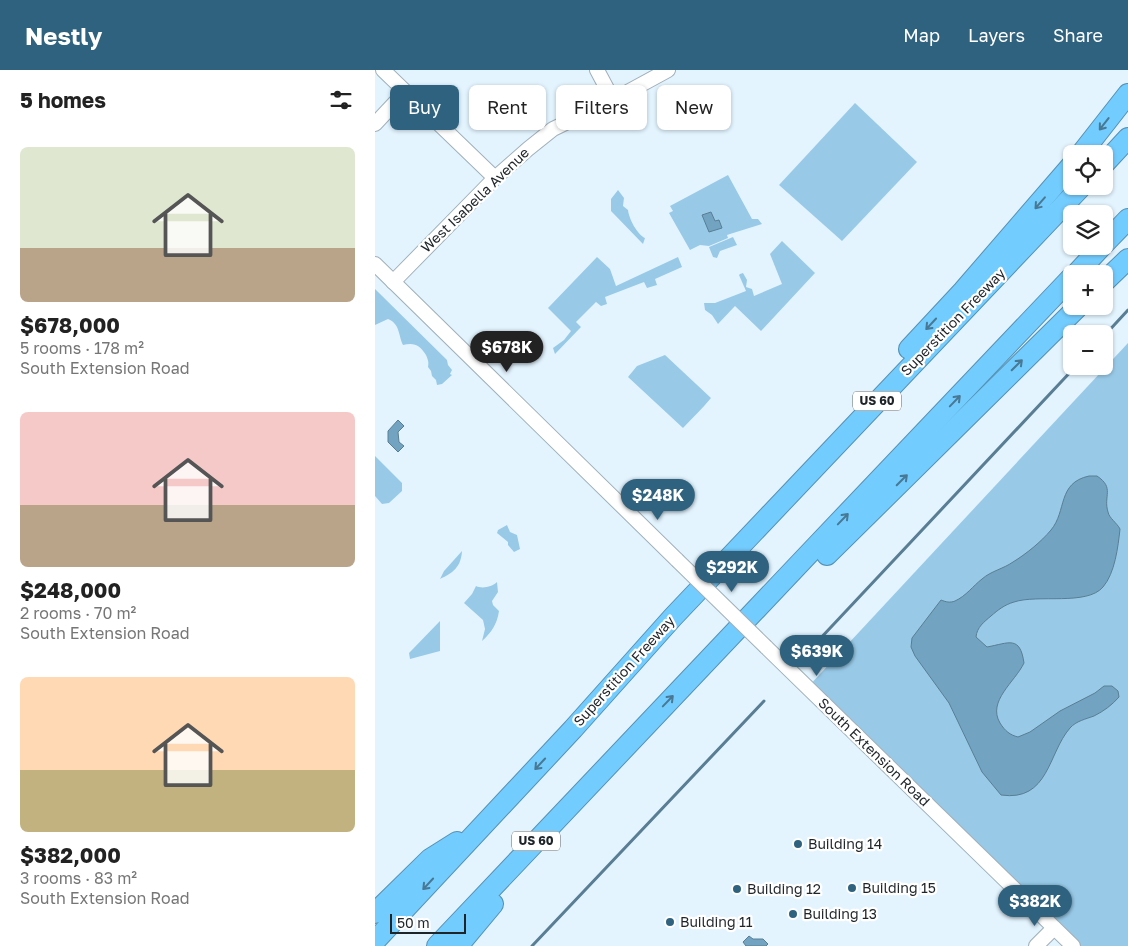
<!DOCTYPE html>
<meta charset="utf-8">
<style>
body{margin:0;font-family:"Golos Text",sans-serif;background:#f6f6f6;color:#222;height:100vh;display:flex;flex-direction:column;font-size:19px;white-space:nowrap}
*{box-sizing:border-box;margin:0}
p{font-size:16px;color:#767676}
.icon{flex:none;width:28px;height:28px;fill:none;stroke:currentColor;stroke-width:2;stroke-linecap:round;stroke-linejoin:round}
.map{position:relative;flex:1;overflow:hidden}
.details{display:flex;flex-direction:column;background:#fff;width:375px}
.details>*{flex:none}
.top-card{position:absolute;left:15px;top:15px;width:475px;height:45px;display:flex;gap:10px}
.fabs{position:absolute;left:688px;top:75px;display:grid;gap:10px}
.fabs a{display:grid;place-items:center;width:50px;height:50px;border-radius:8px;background:#fff;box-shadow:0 1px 4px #0004;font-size:25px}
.scale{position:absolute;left:15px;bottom:12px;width:76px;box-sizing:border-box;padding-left:5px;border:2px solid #1e2428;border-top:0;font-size:14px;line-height:18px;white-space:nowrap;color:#1e2428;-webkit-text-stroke:4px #fff;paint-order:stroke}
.price{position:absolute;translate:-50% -42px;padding:0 11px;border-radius:18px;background:#2e627e;color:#fff;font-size:16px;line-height:32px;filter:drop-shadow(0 1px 2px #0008)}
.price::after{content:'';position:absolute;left:50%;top:30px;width:15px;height:11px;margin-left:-8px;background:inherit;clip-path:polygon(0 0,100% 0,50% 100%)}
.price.on{background:#222;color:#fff}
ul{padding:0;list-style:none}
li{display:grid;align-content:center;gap:10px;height:265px;padding:0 20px}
li span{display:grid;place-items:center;height:155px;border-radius:8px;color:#555}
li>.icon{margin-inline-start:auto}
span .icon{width:90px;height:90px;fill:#fffc;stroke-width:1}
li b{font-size:21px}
h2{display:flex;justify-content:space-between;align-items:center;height:60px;padding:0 20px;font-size:21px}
.chip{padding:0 18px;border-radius:8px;background:#fff;box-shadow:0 1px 4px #0004;font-size:18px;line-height:45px}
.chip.on{background:#2e627e;color:#fff}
header{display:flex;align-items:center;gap:30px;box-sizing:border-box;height:70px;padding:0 25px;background:#2e627e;color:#fff}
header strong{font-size:24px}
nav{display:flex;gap:28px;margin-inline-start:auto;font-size:18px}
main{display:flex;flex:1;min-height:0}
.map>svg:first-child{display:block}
.green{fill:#98cae8}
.water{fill:#72a4c2;stroke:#597e94}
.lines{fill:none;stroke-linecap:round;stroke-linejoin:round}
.stream{stroke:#597e94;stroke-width:3}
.minor-casing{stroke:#a0b0ba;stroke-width:16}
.highway-casing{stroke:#5591b3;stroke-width:22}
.minor{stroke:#fff;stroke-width:14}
.highway{stroke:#73ccfe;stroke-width:20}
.minor-bridge-casing{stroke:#a0b0ba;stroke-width:16;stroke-linecap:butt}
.minor-bridge{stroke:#fff;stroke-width:14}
.oneway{stroke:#487893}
.poi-dot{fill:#2e627e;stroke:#fff;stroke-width:2}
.labels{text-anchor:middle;stroke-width:4.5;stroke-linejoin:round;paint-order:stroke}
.shield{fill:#fff;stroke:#626668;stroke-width:1}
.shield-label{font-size:12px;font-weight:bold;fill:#1e2428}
.street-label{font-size:14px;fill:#1e2428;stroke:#fff}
.poi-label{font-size:14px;fill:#1e2428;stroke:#fff;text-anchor:start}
</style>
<header>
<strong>Nestly</strong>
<nav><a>Map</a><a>Layers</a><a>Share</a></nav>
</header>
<main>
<section class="details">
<h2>5 homes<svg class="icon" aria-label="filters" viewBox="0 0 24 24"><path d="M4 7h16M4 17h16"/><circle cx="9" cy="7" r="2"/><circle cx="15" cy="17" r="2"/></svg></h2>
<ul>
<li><span style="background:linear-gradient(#dfe7d0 65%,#b9a48a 0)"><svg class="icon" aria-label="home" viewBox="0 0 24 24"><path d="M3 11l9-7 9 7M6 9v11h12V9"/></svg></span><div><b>$678,000</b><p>5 rooms · 178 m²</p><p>South Extension Road</p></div></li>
<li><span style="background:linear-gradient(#f6c9c9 60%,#b9a48a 0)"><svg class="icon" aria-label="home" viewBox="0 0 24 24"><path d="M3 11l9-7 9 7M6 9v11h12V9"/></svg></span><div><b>$248,000</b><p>2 rooms · 70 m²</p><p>South Extension Road</p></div></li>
<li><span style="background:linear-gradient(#ffd9b3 60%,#c2b280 0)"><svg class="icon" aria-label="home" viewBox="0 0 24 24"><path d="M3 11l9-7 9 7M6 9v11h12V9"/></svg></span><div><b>$382,000</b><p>3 rooms · 83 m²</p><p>South Extension Road</p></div></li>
</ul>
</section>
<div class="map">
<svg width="753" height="876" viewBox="0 0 753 876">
<rect width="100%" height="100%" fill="#e3f4ff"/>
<g class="green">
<path d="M480,33L542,92L467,171L404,115Z"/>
<path d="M353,105L377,149H383L387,154L355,164L352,165L353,168L334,176L325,175L315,180L294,143L298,141L295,136Z"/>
<path d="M243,120L249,128L248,136L253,140C254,149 262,164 270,168L268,174L236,141V129Z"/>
<path d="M358,167L362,175L345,181L342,188L338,187L334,177Z"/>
<path d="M407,171L440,203L386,261L360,236L343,254L337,245L330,240L329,233H340L371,221L364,205L365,204L368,203L372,210L371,217L377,219L379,226L407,214L395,184Z"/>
<path d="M222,187L235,199L241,216L303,187L307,197L280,209L282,215L272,218L269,212L230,227L232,234L226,236L221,232L201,252L206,257L180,284L178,278L189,270L196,261L173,238Z"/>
<path d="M0,219L72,290L73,295L77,300L75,304L77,305L67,314L62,315L61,310L57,306L56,301L53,297C54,292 53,290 51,285C45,275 39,272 28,275C23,264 25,254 13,249L0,255Z"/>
<path d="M753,273V876H698L432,618Z"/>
<path d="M290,285L336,328C327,339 317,348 308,358L253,307L262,296Z"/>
<path d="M0,386L27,413V421L14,433L7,434L0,426Z"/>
<path d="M132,455L135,462L142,465L145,479L139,482L133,475V472L122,463L123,460Z"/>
<path d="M87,481C86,497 78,503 65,509L69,501Z"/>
<path d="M122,512L123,522L117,531L118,535L124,541C122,554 117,562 107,571L110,559L108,550L89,533L97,524L101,516C107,519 117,517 122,512Z"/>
<path d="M65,551V581L35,589L34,583Z"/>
</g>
<g class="water">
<path d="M336,142L340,151L344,150L347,158L334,162L327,145Z"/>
<path d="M23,350L29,356L23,362L24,372L29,376L23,382L13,372V361Z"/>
<path d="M714,406H722C740,418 728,426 733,442C734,448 742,453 745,459C743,477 740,503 728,517C712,536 663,524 639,532C629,535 623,540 616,546C609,552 602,557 601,567L612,577C634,573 645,565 649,593C640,612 612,631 625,653C630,661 635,665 643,667L655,662L685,641L720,623L729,616H737L743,621L744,627C737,635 729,641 719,646C711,649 701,651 695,658C673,683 674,732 626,725L607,702L574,633L540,586L536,577L537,568L566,530C571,532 575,533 580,531C591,526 598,516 607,509C616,501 628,499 638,492C651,484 666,472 676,460C692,441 682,413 714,406Z"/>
<path d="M374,866L378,869H388L393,874L391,876H371L368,872Z"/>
</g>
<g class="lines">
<g class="stream">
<path d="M729,266L753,240"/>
<path d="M442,572L701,296"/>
<path d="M157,876L389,631"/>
</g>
<defs>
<g id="minor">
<path d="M8,0L120,108"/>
<path d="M222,0L238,30"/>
<path d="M0,54L30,22"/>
<path d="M0,194L302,490"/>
<path d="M18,212L120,108L153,79L178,59L238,30L293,0"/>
<path d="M391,577L698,876"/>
<path d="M661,876L679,858"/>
</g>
<g id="highway">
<path d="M706,84L753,24"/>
<path d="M729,94L753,68"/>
<path d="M729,174L753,149"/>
<path d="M701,204L727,176"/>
<path d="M729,212L753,189"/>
<path d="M534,279L588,221L696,96"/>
<path d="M452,485L704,236"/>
<path d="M0,843L55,789L82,772"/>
<path d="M0,871L198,659L298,547L707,116"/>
<path d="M62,876C272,652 485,431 696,208"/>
<path d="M83,876L118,834"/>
</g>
</defs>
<use href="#minor" class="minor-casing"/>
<use href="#highway" class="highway-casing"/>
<use href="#minor" class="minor"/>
<use href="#highway" class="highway"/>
<defs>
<path id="minor-bridge" d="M302,490L391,577"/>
</defs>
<use href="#minor-bridge" class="minor-bridge-casing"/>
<use href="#minor-bridge" class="minor-bridge"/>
</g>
<defs><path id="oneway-shaft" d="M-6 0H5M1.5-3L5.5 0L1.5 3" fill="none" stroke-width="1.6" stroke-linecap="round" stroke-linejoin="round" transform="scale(1.25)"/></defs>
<g class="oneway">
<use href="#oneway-shaft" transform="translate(729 54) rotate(128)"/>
<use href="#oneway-shaft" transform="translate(665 133) rotate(131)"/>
<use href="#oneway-shaft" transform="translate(556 254) rotate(133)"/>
<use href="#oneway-shaft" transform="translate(642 295) rotate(-45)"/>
<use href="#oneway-shaft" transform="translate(580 331) rotate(-46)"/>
<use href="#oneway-shaft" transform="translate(527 410) rotate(-45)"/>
<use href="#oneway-shaft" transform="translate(468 449) rotate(-46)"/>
<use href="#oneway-shaft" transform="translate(293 631) rotate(-46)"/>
<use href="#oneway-shaft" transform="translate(165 694) rotate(133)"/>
<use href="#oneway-shaft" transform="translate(53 814) rotate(133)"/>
</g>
<g class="poi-dot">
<circle cx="423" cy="774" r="5"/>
<circle cx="477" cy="818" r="5"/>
<circle cx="362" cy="819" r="5"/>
<circle cx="418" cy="844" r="5"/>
<circle cx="295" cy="852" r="5"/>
</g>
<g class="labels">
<g class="shield">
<rect x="478" y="321.5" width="48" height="19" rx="4"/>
<rect x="137" y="761.5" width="48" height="19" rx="4"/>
</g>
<g class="shield-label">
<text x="502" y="335">US 60</text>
<text x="161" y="775">US 60</text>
</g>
<g class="street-label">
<text transform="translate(100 130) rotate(-44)" y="5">West Isabella Avenue</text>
<text transform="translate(578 252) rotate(-46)" y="5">Superstition Freeway</text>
<text transform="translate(249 601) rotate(-48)" y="5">Superstition Freeway</text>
<text transform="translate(499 682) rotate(44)" y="5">South Extension Road</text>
</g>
<g class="poi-label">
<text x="433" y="779">Building 14</text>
<text x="487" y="823">Building 15</text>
<text x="372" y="824">Building 12</text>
<text x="428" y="849">Building 13</text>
<text x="305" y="857">Building 11</text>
</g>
</g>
</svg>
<div class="fabs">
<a><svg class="icon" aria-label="locate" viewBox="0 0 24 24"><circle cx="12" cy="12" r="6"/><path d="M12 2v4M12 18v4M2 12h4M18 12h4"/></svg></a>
<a><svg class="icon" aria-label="layers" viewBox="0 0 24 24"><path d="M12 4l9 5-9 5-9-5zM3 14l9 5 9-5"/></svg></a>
<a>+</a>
<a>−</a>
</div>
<div class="scale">50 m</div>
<b class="price on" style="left:132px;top:303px">$678K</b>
<b class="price" style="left:283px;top:451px">$248K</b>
<b class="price" style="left:357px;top:523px">$292K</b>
<b class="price" style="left:442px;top:607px">$639K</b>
<b class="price" style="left:660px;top:857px">$382K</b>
<div class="top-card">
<a class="chip on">Buy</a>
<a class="chip">Rent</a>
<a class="chip">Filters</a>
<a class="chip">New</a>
</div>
</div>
</main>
